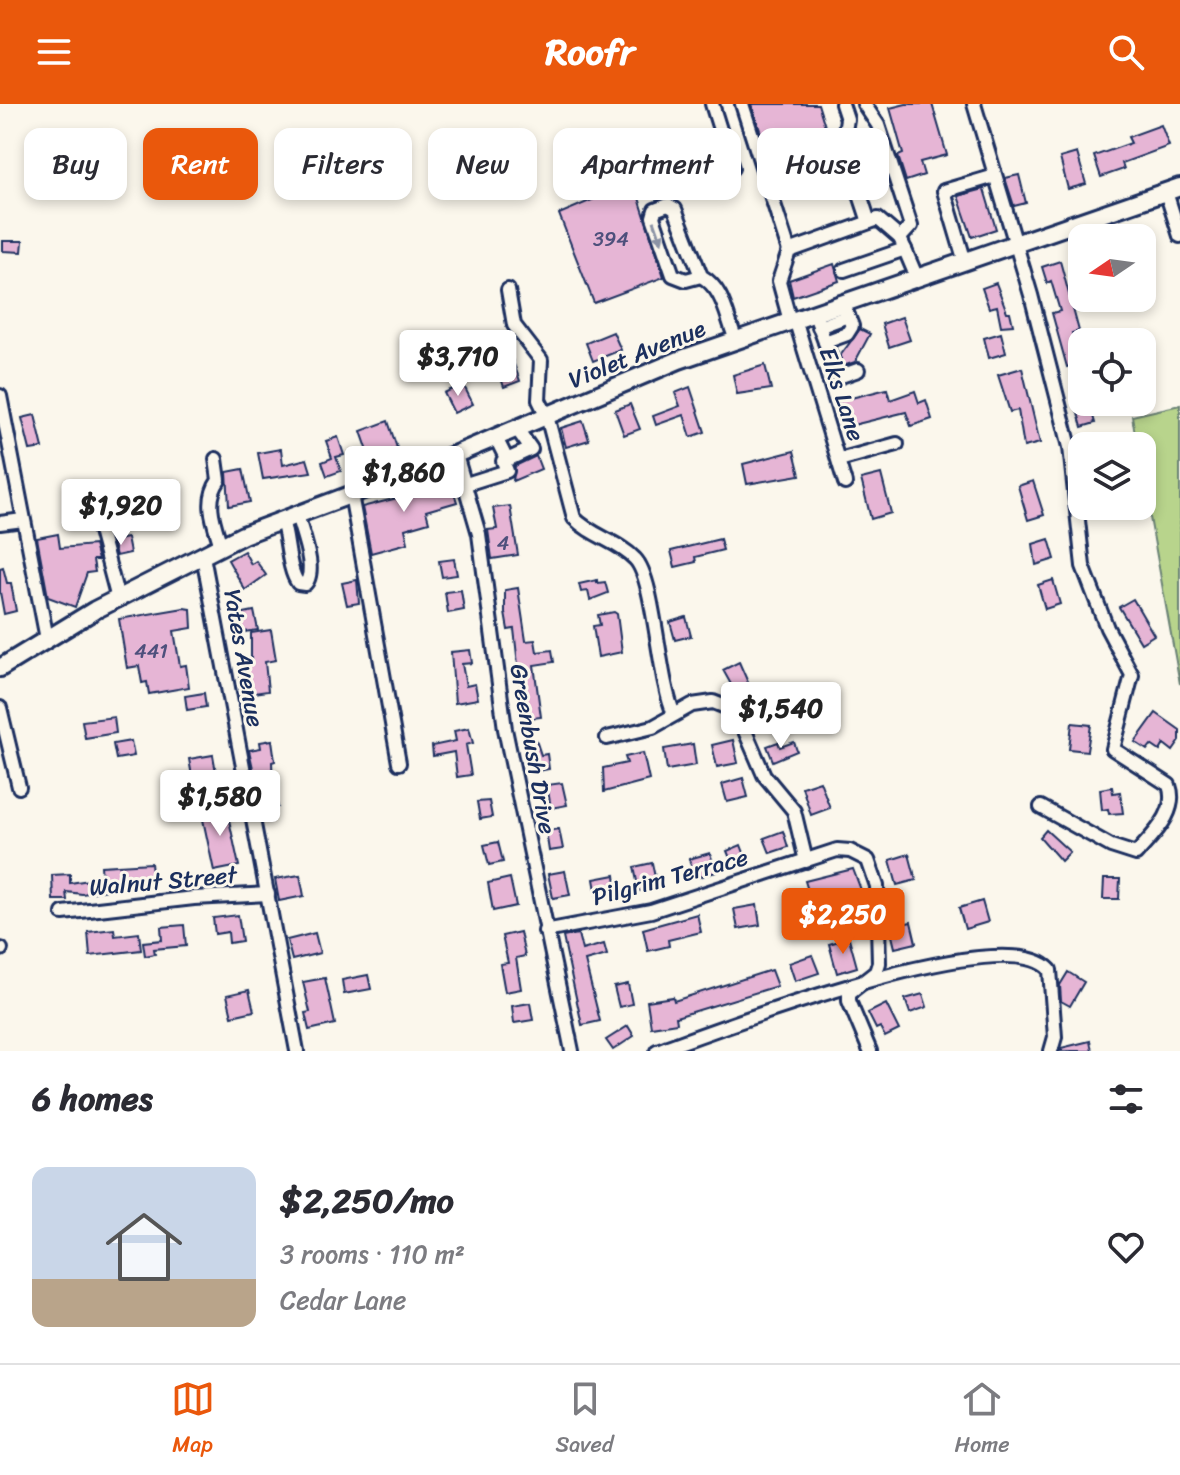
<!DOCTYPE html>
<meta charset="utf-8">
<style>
body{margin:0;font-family:Sriracha,sans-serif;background:#f7f7f7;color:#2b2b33;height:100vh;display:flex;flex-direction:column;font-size:30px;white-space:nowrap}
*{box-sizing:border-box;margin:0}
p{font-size:26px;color:#7c7c81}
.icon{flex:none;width:44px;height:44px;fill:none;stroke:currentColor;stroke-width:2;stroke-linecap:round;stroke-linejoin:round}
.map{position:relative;height:947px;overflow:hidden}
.drawer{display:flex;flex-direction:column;background:#fff;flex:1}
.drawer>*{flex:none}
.hud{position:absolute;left:24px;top:24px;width:1132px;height:72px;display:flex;gap:16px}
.needle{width:52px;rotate:257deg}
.buttons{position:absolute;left:1068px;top:120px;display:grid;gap:16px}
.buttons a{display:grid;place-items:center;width:88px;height:88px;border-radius:16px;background:#fff;box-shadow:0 4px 12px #0003;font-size:40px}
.price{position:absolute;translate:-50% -68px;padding:0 18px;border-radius:8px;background:#fff;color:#222;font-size:26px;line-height:52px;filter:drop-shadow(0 2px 4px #0008)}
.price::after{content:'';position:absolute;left:50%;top:48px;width:24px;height:18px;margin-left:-12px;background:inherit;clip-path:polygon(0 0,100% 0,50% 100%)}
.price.on{background:#ea580c;color:#fff}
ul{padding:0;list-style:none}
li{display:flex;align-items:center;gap:24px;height:200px;padding:0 32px}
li+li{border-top:2px solid #e1e1e2}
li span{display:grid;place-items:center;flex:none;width:224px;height:160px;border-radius:16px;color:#555}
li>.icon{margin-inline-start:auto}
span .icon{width:96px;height:96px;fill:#fffc;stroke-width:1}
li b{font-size:34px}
h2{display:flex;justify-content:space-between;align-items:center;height:96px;padding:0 32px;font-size:34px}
.tag{padding:0 28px;border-radius:16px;background:#fff;box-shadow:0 4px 12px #0003;font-size:28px;line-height:72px}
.tag.on{background:#ea580c;color:#fff}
header{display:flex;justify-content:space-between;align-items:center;height:104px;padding:0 32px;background:#ea580c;color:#fff;font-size:36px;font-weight:700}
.tabs{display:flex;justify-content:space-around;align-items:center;height:112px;border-top:2px solid #e1e1e2;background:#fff;font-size:22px;color:#7c7c81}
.tabs a{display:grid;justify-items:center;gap:4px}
.tabs .on{color:#ea580c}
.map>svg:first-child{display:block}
.green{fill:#b8d48c;stroke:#6a8275;stroke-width:2}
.building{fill:#e6b5d5;stroke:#1b2f5e;stroke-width:2}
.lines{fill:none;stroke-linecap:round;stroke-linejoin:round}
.minor-casing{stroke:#1b2f5e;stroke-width:18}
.major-casing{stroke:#1b2f5e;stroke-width:22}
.minor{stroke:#fbf7ec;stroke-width:12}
.major{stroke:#fbf7ec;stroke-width:16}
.oneway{fill:#8b93a5}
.labels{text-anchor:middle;stroke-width:6;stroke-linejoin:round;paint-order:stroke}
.number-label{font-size:20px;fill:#4e507c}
.street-label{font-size:24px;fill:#1b2f5e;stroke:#fbf7ec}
</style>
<header><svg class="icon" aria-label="menu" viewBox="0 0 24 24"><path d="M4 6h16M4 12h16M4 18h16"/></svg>Roofr<svg class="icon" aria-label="search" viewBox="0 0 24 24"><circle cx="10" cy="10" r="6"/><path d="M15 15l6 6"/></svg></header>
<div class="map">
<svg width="1180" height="947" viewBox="0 0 1180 947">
<rect width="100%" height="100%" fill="#fbf7ec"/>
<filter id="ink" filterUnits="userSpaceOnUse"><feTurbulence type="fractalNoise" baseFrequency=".0125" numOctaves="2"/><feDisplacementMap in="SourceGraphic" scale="16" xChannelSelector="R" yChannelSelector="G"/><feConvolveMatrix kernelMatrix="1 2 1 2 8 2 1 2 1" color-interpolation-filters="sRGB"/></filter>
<g filter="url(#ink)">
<path class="green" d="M1180,301V580L1142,369V342H1137L1132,312Z"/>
<g class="building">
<path d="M751,0H818L836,57L777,76Z"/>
<path d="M906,0H932L947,51L920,58L924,71L906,77L898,52L903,50L890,4Z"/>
<path d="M1161,21L1169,42L1122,59L1124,65L1101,73L1094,52L1131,39L1128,33Z"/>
<path d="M1077,49L1086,80L1068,85L1060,54Z"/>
<path d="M103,51L104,61L86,64L87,70L54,75L53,63L67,61L66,55Z"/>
<path d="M1019,71L1026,99L1014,102L1005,74Z"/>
<path d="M634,78L664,173L594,199L559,110Z"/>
<path d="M984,85L996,125L972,133L958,92Z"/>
<path d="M3,137H23L22,148L3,147Z"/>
<path d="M1060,157L1079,227L1072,229L1080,259L1067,263L1052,209L1060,207L1051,177L1047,179L1042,163Z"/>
<path d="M834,160L839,177L793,193L789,176Z"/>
<path d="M996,179L1007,208H1010L1013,221L1001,222L997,202L989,204L982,184Z"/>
<path d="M902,213L910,236L889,243L882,220Z"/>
<path d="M860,225L870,230L855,258L843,262L840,252Z"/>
<path d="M613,228L621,246L593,257L586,239Z"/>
<path d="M1001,229L1006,249L989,254L984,234Z"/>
<path d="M510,249L520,277L504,283L494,254Z"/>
<path d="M765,261L771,285L737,290L733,271Z"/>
<path d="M1022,264L1040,339L1024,343L1018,306L1010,308L998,271Z"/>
<path d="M463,280L473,300L454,309L444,289Z"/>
<path d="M1082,281V303L1090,301L1095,319L1082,323L1071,284Z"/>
<path d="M690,283L705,328L691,333L684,311L656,321L653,312L680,302L675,289Z"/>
<path d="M887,285L890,296L915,287L919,299L926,296L932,315L911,322L906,308L841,324L835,298Z"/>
<path d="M630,300L640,325L624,331L615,306Z"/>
<path d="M35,311L43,344L30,346L22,314Z"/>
<path d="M388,317L397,344L370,353L361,327Z"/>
<path d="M583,317L589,336L566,343L561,324Z"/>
<path d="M338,333L344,351L336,353L341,367L327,372L322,358L332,354L326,337Z"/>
<path d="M281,345L283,361L307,355L311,368L263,375L258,349Z"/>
<path d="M794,347L800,371L747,380L743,360Z"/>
<path d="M536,352L541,365L513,377L515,362Z"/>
<path d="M243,365L250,398L229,402L227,368Z"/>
<path d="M881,370L891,409L871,415L861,375Z"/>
<path d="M449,374L457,398L426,407L429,418L405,425L408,439L371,449L362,403L405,392L404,389Z"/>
<path d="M1033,377L1044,411L1028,416L1018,382Z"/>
<path d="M149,396L151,420L135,422L133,397Z"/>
<path d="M510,402L518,451L492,455L488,426L497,425L493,404Z"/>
<path d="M58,430L60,444L94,441L98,456H93L95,468L87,469L75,503L48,493L37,434Z"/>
<path d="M127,434L130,449L116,452L112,437Z"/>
<path d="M720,435L723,446L695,453L696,458L675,463L671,447Z"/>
<path d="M1049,435L1055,455L1036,461L1033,440Z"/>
<path d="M244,447L251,460L256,457L266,471L245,486L228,456Z"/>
<path d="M454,455L457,471L442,473L439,457Z"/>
<path d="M3,463L7,479H11L16,507L4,510L0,488V464Z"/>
<path d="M357,476L359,499L347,501L342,479Z"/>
<path d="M597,476V479L605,478L608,489L590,496L588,487L581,488L579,480Z"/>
<path d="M1053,476L1060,500L1045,505L1038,481Z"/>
<path d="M518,484L526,537L535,536L537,548L552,546L554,558L534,561L541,613L524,615L514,525L508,526L505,509V486Z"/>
<path d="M461,486L464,506L448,509L445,488Z"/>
<path d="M1133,495L1154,531L1141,539L1119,503Z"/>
<path d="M184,504L191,505L192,524L174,527L180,562L186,561L189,583L149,590L147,578L142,579L139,562L127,564L119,515Z"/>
<path d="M254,507L258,526L238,529L234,511Z"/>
<path d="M614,508L617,510L622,548L598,553L593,522L600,521L598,511Z"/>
<path d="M686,513L691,532L675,536L670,518Z"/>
<path d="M271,526L276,556L265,558L268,587L240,591L239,558L251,556V529Z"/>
<path d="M470,546L472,559L462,560L466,582L475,580L478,595L455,599L451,548Z"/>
<path d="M739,558L753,590L761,587L768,601L748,611L723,566Z"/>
<path d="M204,589L206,603L187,606L185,592Z"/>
<path d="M1156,609L1180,626V637L1173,647L1164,640L1160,647L1151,641L1147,646L1135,638Z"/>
<path d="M114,613L116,629L85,634L82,617Z"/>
<path d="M1072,619L1091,621L1087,647L1069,645Z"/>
<path d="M469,624L473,639L466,641L471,671L457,673L454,648L433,652L432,642L456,637L454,627Z"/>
<path d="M272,636L275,657L272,658L273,682L278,703L262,706L249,646L261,644L260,638Z"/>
<path d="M536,636L541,651L547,650L549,665L532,668L528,638Z"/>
<path d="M733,636L738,659L717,663L712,641Z"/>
<path d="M131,637L134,652L116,655L113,640Z"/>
<path d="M778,638L780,643L794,638L797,647L773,657L767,642Z"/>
<path d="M693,640L696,661L667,666L664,645Z"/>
<path d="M643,649L649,676L604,688L603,664L627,659L625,653Z"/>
<path d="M213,651L217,674L193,678L189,655Z"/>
<path d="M743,674L748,693L727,698L722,680Z"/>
<path d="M820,677L830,704L811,711L802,683Z"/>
<path d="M562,679L567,701L551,704L547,681Z"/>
<path d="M1112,683L1113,689L1120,688L1123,709L1109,710L1108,705L1102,706L1100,685Z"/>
<path d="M489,697L492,713L480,715L477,698Z"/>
<path d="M226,702L239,762L214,767L201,706Z"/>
<path d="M559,725L563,745L549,747L546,727Z"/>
<path d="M1046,726L1070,748L1061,757L1040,733Z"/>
<path d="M783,727L788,743L770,749L764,734Z"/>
<path d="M498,738L503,758L489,761L484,741Z"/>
<path d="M741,741L746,754L732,759L727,747Z"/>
<path d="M710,749L716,768L695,774L689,755Z"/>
<path d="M909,750L916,776L897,781L890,756Z"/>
<path d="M151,759L153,779L82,790L66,788L67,796H53L52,771L70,770V779L102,774L101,762Z"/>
<path d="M652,759L657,783L639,787L634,763Z"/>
<path d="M853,765L861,786L838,794L836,788L811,796L805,777Z"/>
<path d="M565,767L570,791L553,794L548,770Z"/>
<path d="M300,771L304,792L279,797L275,775Z"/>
<path d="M615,771L617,789L597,792L594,775Z"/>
<path d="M510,774L516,802L493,807L488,779Z"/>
<path d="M1104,775H1120L1119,795H1103Z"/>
<path d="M982,797L988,818L965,825L959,804Z"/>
<path d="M757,801L760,821L738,825L734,805Z"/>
<path d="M697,810L701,828L668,836L669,842L648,847L643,825Z"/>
<path d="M238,811L242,837L229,839L228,828L215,830L213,814Z"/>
<path d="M911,818L916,839L895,844L890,823Z"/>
<path d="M184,821L186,842L154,845L155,850L145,852L143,838L162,836L161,823Z"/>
<path d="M114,825L115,832L139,829L141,846L90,852L88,828Z"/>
<path d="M520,828L525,852L516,854L521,885L505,888L500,860L508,859L502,832Z"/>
<path d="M315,829L320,849L292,856L287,836Z"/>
<path d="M578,830L582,846L604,840L607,851L585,857L600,917L582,921L563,833Z"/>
<path d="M849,834L857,863L837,869L829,840Z"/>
<path d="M812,851L819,869L795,877L789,859Z"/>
<path d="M771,866L777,882L676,913L677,919L651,923L647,897L673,893L674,897Z"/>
<path d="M1068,868L1084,878L1070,902L1061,897L1060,881Z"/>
<path d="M368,871L371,885L344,890L342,876Z"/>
<path d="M325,874L335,920L309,926L305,909L310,908L303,878Z"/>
<path d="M628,880L632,900L619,903L614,883Z"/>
<path d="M249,886L254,907L232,912L227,891Z"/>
<path d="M923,890L927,903L910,909L905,895Z"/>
<path d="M530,899L533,916L514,919L512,902Z"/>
<path d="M886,900L899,926L885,933L880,923L876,925L868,909Z"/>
<path d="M628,922L634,932L613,946L606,936Z"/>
<path d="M1090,937L1092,947H1061V944Z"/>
</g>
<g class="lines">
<defs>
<g id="minor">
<path d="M712,0L732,64"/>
<path d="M742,0L789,147"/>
<path d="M842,0L847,15L843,39L869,118"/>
<path d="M864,0L878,21L911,122L900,134"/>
<path d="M974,0L1031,191L1070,343L1083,462L1107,524L1132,571L1113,645L1169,681C1179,709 1152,731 1136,750L1111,742L1041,703"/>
<path d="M1166,88L1180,132"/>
<path d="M965,158L944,87L995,72"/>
<path d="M844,166L905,145"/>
<path d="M701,172L675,105L668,101L655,106L653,113L673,171L686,176L701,172C724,185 726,212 736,236"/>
<path d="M508,186L514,221L541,256L539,296L547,312L574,414C591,432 618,437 635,455C655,475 658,576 674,610"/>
<path d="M814,208L825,238L847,230L852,222L843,199"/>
<path d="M795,215L845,379"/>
<path d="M790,217L779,177L789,147L878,115L900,134L917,174"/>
<path d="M819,223L848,212"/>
<path d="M825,238L838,273L858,266"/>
<path d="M0,292L47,535"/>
<path d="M456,351L479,430L505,625L572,947"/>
<path d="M216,355L219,376C204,397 214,419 221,442"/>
<path d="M507,356L531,345L517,325"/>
<path d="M839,356L897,340"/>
<path d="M466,380L507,367L503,357L507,356L496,334"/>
<path d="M351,390L399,659"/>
<path d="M95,408L118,495"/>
<path d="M282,416C288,434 288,466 298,479L305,480C318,466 301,428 297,410"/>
<path d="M0,419L23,416"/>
<path d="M203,452L297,947"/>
<path d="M0,604L19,683"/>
<path d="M607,634L653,623L692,601L713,598L731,605L739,613L764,671L794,707L806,757"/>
<path d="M63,809L194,794L268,790"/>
<path d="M545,827L651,807L837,746L850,747L868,756L877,782L879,859L876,868L849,889V897L870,947"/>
<path d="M0,845H1"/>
<path d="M657,947C718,925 1005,815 1050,866L1055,933L1051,947"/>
</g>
<path id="major" d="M0,564L95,506L243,431L430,361L679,256L1180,83"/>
</defs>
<use href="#minor" class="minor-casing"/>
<use href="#major" class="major-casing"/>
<use href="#minor" class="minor"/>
<use href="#major" class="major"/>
</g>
<defs><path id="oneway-solid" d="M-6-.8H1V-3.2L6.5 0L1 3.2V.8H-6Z" transform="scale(2)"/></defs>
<use class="oneway" href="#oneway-solid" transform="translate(658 128) rotate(71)"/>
</g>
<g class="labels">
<g class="number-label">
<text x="611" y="142">394</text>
<text x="503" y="446">4</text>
<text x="151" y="554">441</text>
</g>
<g class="street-label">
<text transform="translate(637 250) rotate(-22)" y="8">Violet Avenue</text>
<text transform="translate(842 290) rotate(72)" y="8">Elks Lane</text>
<text transform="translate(244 554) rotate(80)" y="8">Yates Avenue</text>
<text transform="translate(533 645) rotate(80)" y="8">Greenbush Drive</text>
<text transform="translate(670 773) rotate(-15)" y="8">Pilgrim Terrace</text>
<text transform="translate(163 777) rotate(-5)" y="8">Walnut Street</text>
</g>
</g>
</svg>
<div class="buttons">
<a><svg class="needle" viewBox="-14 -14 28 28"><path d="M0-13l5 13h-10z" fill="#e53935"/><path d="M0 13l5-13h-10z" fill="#7c7c81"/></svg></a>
<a><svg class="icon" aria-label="locate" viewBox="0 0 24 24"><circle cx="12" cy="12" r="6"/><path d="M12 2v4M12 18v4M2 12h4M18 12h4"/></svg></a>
<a><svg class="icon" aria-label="layers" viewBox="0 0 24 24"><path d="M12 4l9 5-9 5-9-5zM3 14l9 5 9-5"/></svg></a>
</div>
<b class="price" style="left:458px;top:294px">$3,710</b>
<b class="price" style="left:404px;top:410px">$1,860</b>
<b class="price" style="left:121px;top:443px">$1,920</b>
<b class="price" style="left:781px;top:646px">$1,540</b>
<b class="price" style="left:220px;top:734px">$1,580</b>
<b class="price on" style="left:843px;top:852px">$2,250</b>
<div class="hud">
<a class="tag">Buy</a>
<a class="tag on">Rent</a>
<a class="tag">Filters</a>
<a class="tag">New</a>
<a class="tag">Apartment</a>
<a class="tag">House</a>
</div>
</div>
<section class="drawer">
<h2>6 homes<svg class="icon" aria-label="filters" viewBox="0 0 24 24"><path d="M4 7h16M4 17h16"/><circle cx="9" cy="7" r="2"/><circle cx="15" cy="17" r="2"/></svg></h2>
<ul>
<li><span style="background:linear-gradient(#c9d6e8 70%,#b9a48a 0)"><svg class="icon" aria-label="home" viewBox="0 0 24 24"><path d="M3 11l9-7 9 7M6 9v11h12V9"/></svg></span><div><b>$2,250/mo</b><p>3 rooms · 110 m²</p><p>Cedar Lane</p></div><svg class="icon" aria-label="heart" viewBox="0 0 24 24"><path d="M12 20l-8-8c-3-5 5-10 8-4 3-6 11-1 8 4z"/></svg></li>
</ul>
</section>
<nav class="tabs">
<a class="on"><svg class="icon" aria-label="map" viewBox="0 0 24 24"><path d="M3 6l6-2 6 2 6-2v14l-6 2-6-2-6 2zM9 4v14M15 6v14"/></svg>Map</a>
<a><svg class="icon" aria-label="saved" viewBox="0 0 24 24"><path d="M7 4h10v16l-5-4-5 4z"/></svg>Saved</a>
<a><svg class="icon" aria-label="home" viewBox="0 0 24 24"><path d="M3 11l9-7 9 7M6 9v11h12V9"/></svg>Home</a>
</nav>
